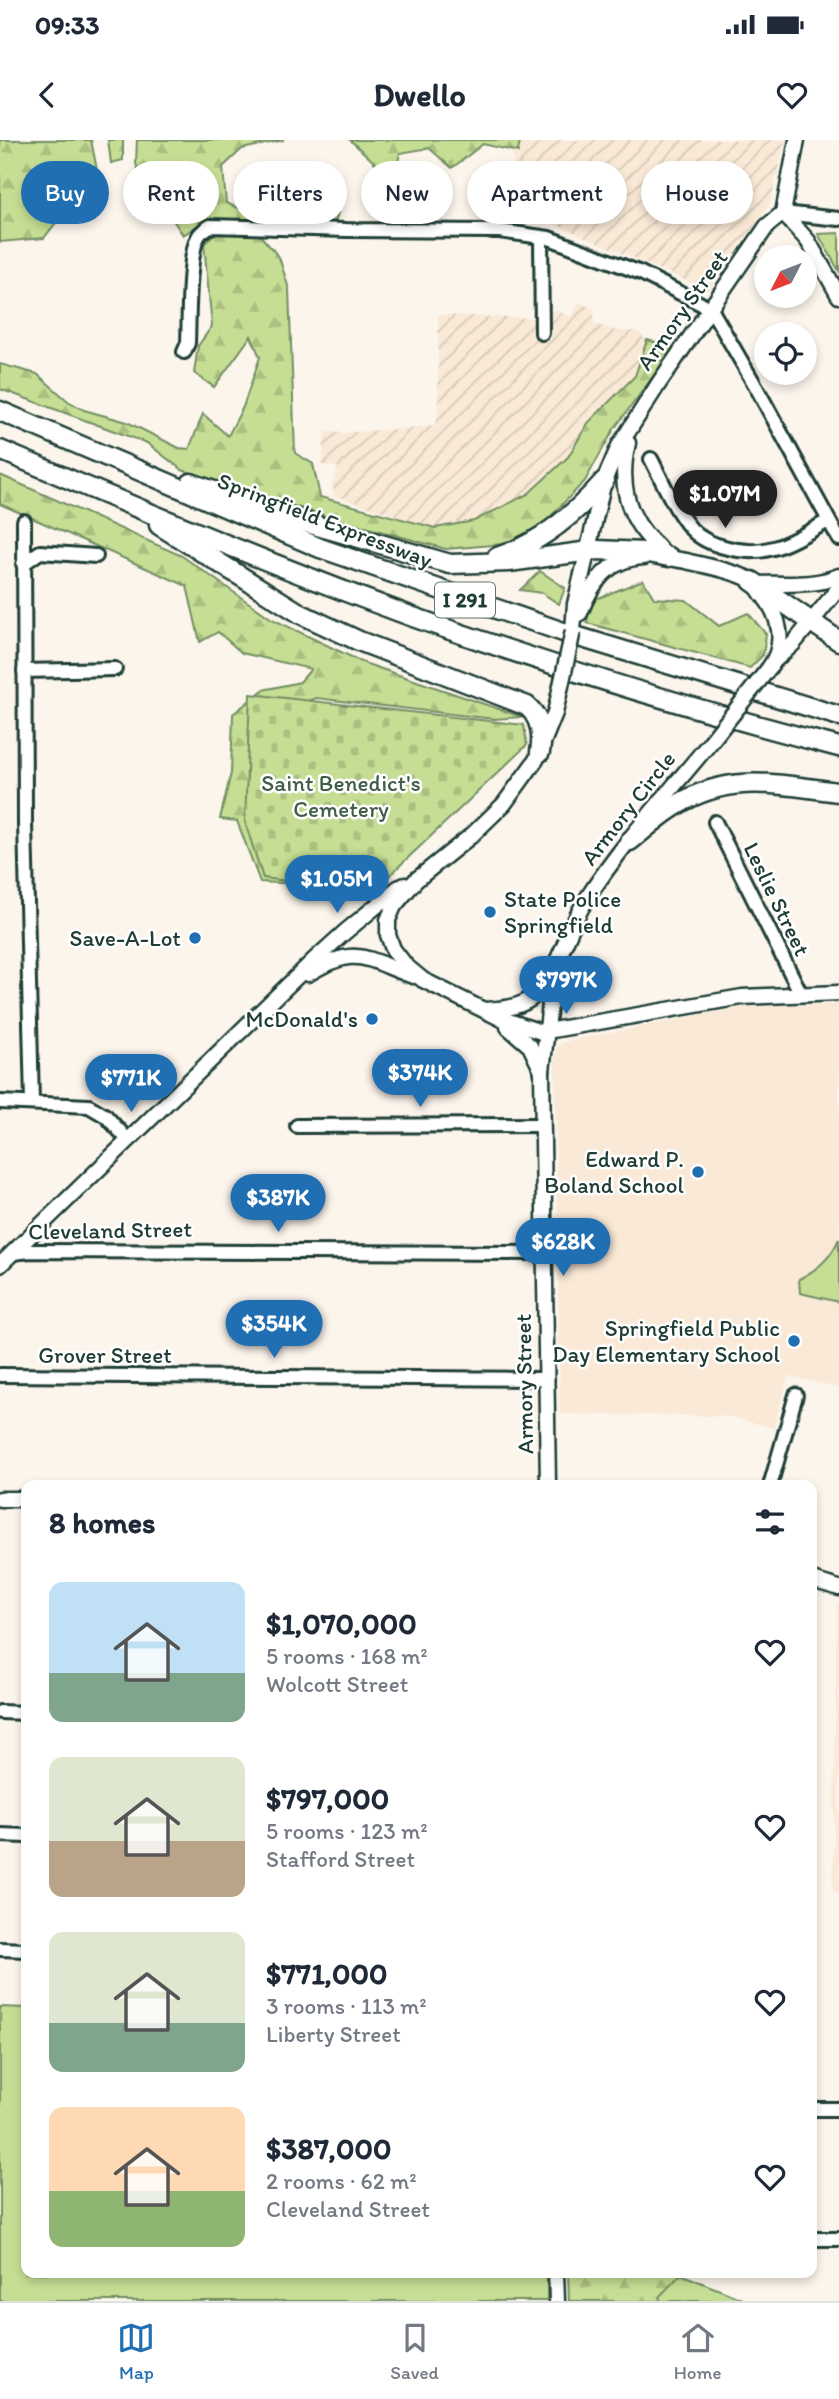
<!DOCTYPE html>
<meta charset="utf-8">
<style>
body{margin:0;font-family:Itim,sans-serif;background:#f2f2f3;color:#1f2937;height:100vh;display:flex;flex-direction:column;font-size:26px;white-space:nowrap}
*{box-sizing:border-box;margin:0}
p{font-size:23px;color:#747a83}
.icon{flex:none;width:38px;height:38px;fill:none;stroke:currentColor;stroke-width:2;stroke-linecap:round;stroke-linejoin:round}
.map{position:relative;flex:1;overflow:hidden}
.details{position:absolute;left:21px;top:1340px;width:796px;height:798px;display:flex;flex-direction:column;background:#fff;border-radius:14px;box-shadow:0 4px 10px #0003}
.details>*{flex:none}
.guide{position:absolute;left:21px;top:21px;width:798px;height:63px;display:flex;gap:14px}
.needle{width:46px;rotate:228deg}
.buttons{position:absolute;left:754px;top:105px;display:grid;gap:14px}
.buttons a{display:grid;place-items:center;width:63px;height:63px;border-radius:50%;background:#fff;box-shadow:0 4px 10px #0003;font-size:35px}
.price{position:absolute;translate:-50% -60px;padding:0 16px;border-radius:24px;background:#1f6fb2;color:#fff;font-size:23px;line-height:46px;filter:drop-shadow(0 2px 4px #0008)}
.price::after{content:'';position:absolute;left:50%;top:42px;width:21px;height:16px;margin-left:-10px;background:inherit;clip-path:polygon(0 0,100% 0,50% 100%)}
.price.active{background:#222;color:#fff}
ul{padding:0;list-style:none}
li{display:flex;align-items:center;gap:21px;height:175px;padding:0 28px}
li span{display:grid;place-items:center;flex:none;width:196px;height:140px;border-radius:14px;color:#555}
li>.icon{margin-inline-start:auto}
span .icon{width:84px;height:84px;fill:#fffc;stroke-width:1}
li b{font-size:30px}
h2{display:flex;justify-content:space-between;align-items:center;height:84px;padding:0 28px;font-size:30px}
.pill{padding:0 24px;border-radius:32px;background:#fff;box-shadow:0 4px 10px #0003;font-size:24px;line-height:63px}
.pill.active{background:#1f6fb2;color:#fff}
.status{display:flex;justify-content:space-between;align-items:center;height:49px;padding:0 35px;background:#fff;direction:ltr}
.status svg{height:19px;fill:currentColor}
header{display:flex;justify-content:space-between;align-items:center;height:91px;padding:0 28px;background:#fff;font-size:32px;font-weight:700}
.tab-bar{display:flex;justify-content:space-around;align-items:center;height:98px;border-top:2px solid #e0e1e3;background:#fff;font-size:19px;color:#747a83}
.tab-bar a{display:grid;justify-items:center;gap:4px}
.tab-bar .active{color:#1f6fb2}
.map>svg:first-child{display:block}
.built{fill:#f9e9d6}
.industrial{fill:url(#industrial-furrows)}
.green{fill:#c6de94;stroke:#728e64;stroke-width:2}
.forest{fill:url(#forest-firs);stroke:#728e64;stroke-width:2}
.cemetery{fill:url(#cemetery-stones);stroke:#728e64;stroke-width:2}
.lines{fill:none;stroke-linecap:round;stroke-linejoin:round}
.minor-casing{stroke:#1f3d34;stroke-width:18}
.major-casing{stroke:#1f3d34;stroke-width:19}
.highway-casing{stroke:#1f3d34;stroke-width:23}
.minor{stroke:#fff;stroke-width:12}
.major{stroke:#fff;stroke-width:14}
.highway{stroke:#fff;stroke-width:18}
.major-bridge-casing{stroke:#1f3d34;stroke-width:19;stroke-linecap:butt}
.major-bridge{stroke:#fff;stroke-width:14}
.poi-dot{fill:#1f6fb2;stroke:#fff;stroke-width:2.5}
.labels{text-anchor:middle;stroke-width:5;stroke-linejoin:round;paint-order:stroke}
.shield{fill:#fff;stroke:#627771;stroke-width:2}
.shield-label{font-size:21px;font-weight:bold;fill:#1f3d34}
.street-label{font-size:23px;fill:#1f3d34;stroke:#fff}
.park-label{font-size:23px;fill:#405d47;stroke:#fff}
.poi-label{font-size:23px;fill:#1f3d34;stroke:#fff;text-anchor:end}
</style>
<div class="status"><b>09:33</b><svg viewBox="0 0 49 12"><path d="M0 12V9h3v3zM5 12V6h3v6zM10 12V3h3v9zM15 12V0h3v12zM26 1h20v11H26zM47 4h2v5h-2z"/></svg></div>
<header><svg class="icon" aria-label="back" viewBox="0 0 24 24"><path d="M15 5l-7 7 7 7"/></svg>Dwello<svg class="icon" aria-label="heart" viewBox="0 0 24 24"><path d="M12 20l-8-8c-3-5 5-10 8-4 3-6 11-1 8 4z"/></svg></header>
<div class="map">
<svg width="839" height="2161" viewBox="0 0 839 2161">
<defs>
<pattern id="industrial-furrows" width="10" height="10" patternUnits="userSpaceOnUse" patternTransform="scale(1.75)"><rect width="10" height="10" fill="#f9e9d6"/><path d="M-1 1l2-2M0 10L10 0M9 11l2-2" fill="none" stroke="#d5c9b8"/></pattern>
<pattern id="forest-firs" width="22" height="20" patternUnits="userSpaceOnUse" patternTransform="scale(1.75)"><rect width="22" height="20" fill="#c6de94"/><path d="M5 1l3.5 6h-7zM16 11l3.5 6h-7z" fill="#aabf80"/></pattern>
<pattern id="cemetery-stones" width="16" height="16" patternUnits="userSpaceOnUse" patternTransform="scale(1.75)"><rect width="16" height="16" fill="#c6de94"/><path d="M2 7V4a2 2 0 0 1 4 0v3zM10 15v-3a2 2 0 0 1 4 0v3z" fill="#aabf80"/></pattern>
</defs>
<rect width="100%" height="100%" fill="#fcf5ec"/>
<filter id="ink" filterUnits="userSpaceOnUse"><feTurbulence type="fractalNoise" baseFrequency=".0143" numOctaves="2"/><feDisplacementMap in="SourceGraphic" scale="14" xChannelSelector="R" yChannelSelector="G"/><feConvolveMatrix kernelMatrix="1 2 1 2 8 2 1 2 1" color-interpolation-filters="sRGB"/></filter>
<g filter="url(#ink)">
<g class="built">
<path d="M796,865H839V1248L788,1236L774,1288L727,1276L560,1274L555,918L557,908L562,903L571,900L743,867Z"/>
<path d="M837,1464L839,1465V1752H833Z"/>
</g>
<g class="industrial">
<path d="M512,0H785L770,64L708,150L550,82L517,80Z"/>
<path d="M578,162L594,169V184L617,191H636L647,200L642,220L635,236L588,283L568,317L528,354L474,381L434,388L335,356L332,346L338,327L322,325L325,291L341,293L435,286L438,274V175L533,178L555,170L572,177Z"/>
</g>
<g class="green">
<path d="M839,93V131L818,94Z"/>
<path d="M839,1099V1162L800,1153L799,1139C818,1129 830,1119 839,1099Z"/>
<path d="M0,1867L26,1868V2133H547V2161H0Z"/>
<path d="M678,2133L747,2161H571Z"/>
</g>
<g class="forest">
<path d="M0,0H91L97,30L44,98L0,102Z"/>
<path d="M108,0H123V20L111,23Z"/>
<path d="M137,0H284L242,9L223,27L226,63L243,70L338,73L334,85L206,80L183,95L169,74V31H138L136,23Z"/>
<path d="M350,0H520L518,12L483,4L452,28L429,8L400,13L397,26L418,50L427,80L418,81L401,47Z"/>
<path d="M214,94H259L279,117L289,149L295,313L313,324L320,357L435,388L474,381L528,354L568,317L588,283L635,236L647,200L675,207L614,289L585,341L542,385L504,404L446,409L325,376L182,330L147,303L0,249V224L37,234L68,261L84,270L127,282L179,308L189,309L203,274L228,296L243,267L260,217L251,196L214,247L194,233L198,206L212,186L204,104Z"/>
<path d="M0,335L182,416L272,479L364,523L522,577L494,579L316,558L266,576L296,744L260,742L237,681L220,679L231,633L233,574L263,550L300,542L311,529L242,513L218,492L200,502L187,446L0,364Z"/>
<path d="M540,431L565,448L559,464L542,453L520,450Z"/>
<path d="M643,440L654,458L686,460L719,486L748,473L766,494L763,515L750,528L587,483L591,461Z"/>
<path d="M568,2133H682L659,2157L661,2161H569Z"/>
</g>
<path class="cemetery" d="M250,554L524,585L527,605L373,751L263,738L245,682Z"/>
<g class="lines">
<defs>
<g id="minor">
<path d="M783,73L839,79"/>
<path d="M541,97L542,193"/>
<path d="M184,212L188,203C189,181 188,114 198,97C200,92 206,89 210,86L346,90L499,91L549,98L641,133L711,169L755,245L839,399"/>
<path d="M651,319C663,342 674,369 691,389C701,400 714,405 728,408C769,419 794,400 828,381"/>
<path d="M24,381L25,683L32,962"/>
<path d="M23,424L40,412L96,416"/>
<path d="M24,531L115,529"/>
<path d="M715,682L801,854"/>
<path d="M0,962L89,966L106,976L128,1000"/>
<path d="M297,986L542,985"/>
<path d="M12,1113L31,1111L545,1113"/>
<path d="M0,1235L547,1239"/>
<path d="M770,1346L796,1255"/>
<path d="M0,1572L26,1573"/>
<path d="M0,1695L26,1696"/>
<path d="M0,1809L26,1810"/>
<path d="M812,1969H839"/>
<path d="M812,2099H839"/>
</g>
<g id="major">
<path d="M783,73L808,101L839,156"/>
<path d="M628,303C619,339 625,375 653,402C658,406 663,414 669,417C675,420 684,420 690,422C704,425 741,433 752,441C756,444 759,450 762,454C780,475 787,504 769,528"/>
<path d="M756,444C783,443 814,447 839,436"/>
<path d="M580,473C592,442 608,419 644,417"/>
<path d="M573,491L575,464L604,341L619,306L659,243L767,86L783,73L797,0"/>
<path d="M774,521L793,504L839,448"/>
<path d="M555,573L536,620L504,664L472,695L416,740L394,766L388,780V795L393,809L406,826L423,840L500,878L541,892L742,857L839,853"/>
<path d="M308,834C357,804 365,819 413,836"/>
<path d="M485,870C502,869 522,868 535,855C560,828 567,790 586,760C621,705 667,655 709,604"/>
<path d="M508,887L530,906L542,931"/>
<path d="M0,1125L314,820L345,792L398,748L405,745"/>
<path d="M548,1346L542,931L551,855L560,815"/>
<path d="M0,1359H26"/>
<path d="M812,1440L839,1448"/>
<path d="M556,2133L557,2161"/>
</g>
<g id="highway">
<path d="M0,271L320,408L569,494L839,576"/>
<path d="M0,310C137,368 274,426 413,477C553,527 695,570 839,607"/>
<path d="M191,343L304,382L450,424L509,422L597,410L644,412L669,417"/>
<path d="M159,385L301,474L359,501L527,566C541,578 543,595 540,612"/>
<path d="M497,417C540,404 575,374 604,341"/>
<path d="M752,441L839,501"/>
<path d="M630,701C645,689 660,675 677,665C730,632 781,645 839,652"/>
</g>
</defs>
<use href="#minor" class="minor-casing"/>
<use href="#major" class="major-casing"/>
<use href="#highway" class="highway-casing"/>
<use href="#minor" class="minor"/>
<use href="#major" class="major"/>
<use href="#highway" class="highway"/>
<defs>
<g id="major-bridge">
<path d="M555,573L573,491"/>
<path d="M709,604L769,528"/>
</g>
</defs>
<use href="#major-bridge" class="major-bridge-casing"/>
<use href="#major-bridge" class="major-bridge"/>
</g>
</g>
<g class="poi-dot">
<circle cx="490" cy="772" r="7"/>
<circle cx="195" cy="798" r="7"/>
<circle cx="372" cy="879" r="7"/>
<circle cx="698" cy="1032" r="7"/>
<circle cx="794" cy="1201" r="7"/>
</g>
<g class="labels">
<rect class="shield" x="435" y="442.5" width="60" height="35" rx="5"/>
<g class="shield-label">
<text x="465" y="467">I 291</text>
</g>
<g class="street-label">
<text transform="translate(682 170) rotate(-55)" y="8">Armory Street</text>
<text transform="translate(325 380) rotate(21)" y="8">Springfield Expressway</text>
<text transform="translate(628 668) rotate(-52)" y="8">Armory Circle</text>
<text transform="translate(777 759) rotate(64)" y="8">Leslie Street</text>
<text transform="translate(110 1090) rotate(-1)" y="8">Cleveland Street</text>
<text x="105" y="1223">Grover Street</text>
<text transform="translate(524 1244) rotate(-91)" y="8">Armory Street</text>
</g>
<g class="park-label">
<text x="341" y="651">Saint Benedict's<tspan x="341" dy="26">Cemetery</tspan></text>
</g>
<g class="poi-label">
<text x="504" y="767" text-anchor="start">State Police<tspan x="504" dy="26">Springfield</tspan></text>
<text x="181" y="806">Save-A-Lot</text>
<text x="358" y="887">McDonald's</text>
<text x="684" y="1027">Edward P.<tspan x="684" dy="26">Boland School</tspan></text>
<text x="780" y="1196">Springfield Public<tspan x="780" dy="26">Day Elementary School</tspan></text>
</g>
</g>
</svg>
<div class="buttons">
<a><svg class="needle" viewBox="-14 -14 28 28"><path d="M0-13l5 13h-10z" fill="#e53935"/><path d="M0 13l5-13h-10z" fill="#747a83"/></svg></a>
<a><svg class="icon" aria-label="locate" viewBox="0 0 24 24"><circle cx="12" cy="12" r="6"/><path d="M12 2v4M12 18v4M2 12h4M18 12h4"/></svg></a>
</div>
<b class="price active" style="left:725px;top:390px">$1.07M</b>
<b class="price" style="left:337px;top:775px">$1.05M</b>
<b class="price" style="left:566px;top:876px">$797K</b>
<b class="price" style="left:420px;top:969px">$374K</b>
<b class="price" style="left:131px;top:974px">$771K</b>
<b class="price" style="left:278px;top:1094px">$387K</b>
<b class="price" style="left:563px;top:1138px">$628K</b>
<b class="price" style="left:274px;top:1220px">$354K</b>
<div class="guide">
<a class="pill active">Buy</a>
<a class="pill">Rent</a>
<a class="pill">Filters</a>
<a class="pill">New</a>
<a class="pill">Apartment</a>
<a class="pill">House</a>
</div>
<section class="details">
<h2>8 homes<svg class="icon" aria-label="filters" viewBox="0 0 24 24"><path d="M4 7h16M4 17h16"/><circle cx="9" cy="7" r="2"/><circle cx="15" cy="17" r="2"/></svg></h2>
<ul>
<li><span style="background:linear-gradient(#bfe0f5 65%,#7fa58c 0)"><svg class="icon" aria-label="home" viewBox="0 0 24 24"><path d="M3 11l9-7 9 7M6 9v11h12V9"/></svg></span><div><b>$1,070,000</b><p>5 rooms · 168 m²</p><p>Wolcott Street</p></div><svg class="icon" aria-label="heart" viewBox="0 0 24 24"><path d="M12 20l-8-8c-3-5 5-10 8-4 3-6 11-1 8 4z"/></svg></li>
<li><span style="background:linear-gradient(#dfe7d0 60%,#b9a48a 0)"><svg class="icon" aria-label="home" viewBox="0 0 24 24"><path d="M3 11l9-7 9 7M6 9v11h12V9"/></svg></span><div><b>$797,000</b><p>5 rooms · 123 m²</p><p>Stafford Street</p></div><svg class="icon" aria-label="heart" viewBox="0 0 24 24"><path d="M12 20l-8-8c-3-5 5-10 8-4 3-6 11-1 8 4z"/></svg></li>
<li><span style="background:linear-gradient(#dfe7d0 65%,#7fa58c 0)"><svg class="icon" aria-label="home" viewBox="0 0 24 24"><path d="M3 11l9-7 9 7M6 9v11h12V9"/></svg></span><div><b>$771,000</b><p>3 rooms · 113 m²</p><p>Liberty Street</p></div><svg class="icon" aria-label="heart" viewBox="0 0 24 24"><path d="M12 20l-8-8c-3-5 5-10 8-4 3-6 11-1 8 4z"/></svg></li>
<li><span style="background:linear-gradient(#ffd9b3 60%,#8fb573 0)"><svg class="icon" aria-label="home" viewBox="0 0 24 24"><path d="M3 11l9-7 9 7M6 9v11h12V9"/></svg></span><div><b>$387,000</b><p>2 rooms · 62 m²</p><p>Cleveland Street</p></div><svg class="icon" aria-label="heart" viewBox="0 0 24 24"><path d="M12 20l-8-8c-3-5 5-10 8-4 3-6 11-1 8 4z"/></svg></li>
</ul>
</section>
</div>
<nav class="tab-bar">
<a class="active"><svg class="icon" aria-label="map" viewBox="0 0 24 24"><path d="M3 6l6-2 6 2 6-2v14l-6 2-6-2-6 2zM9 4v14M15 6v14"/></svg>Map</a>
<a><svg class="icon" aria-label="saved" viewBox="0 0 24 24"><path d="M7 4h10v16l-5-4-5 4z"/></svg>Saved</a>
<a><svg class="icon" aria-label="home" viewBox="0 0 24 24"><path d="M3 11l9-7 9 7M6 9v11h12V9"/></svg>Home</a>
</nav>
